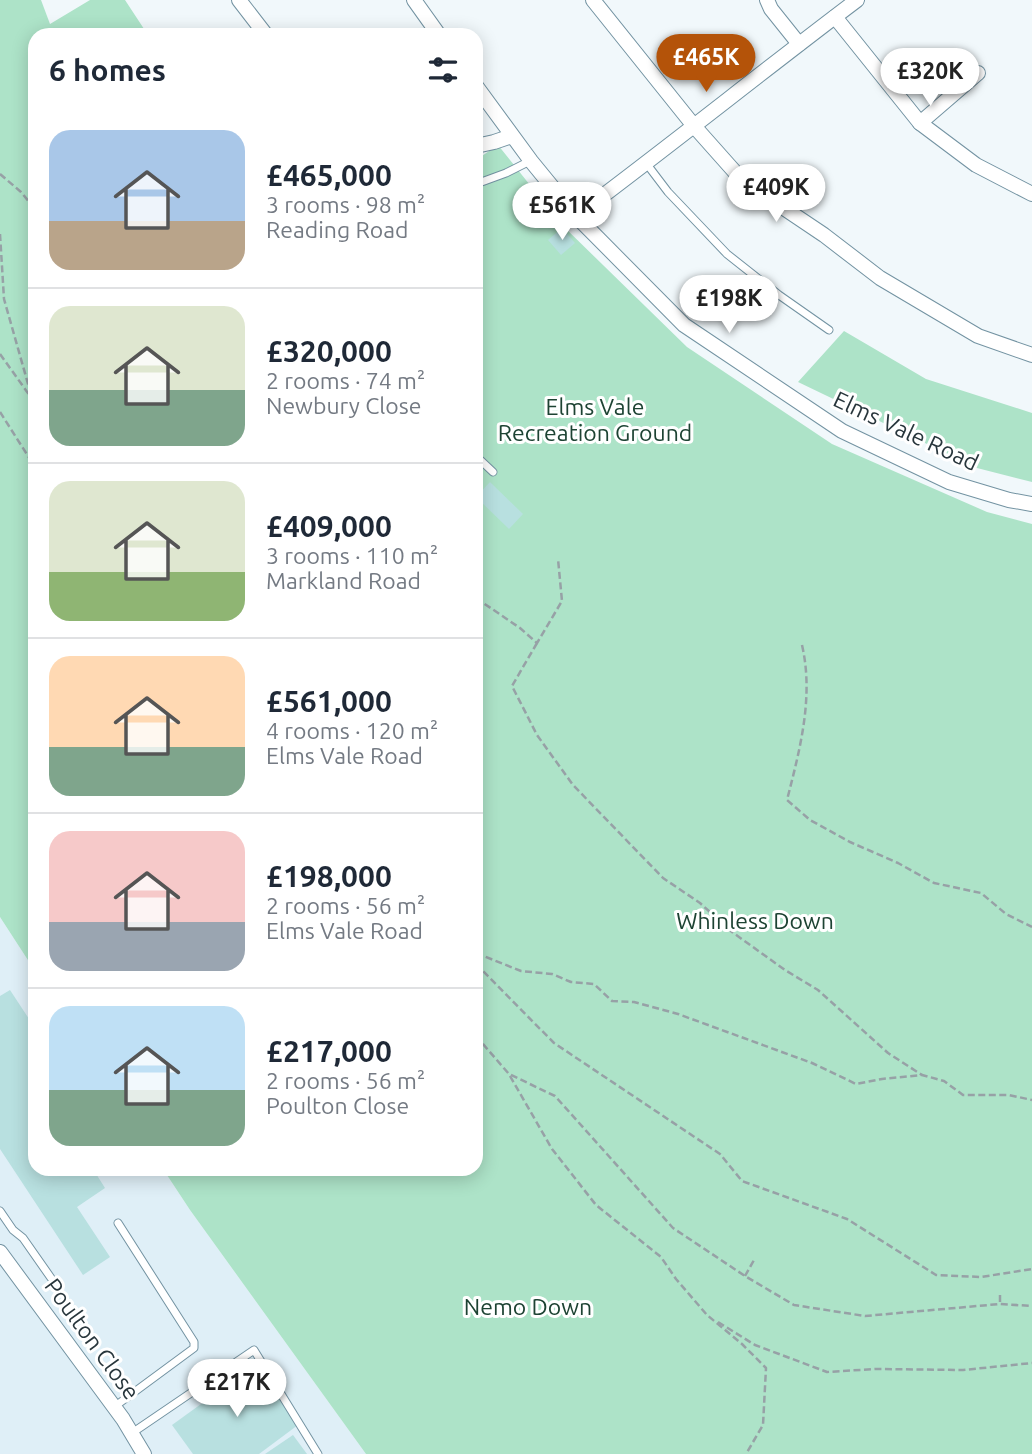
<!DOCTYPE html>
<meta charset="utf-8">
<style>
body{margin:0;font-family:Ubuntu,sans-serif;background:#f2f2f3;color:#1f2937;height:100vh;display:flex;flex-direction:column;font-size:26px;white-space:nowrap}
*{box-sizing:border-box;margin:0}
p{font-size:23px;color:#747a83}
.icon{flex:none;width:38px;height:38px;fill:none;stroke:currentColor;stroke-width:2;stroke-linecap:round;stroke-linejoin:round}
.map{position:relative;flex:1;overflow:hidden}
.panel{position:absolute;left:28px;top:28px;width:455px;height:1148px;display:flex;flex-direction:column;background:#fff;border-radius:21px;box-shadow:0 4px 18px #0003}
.panel>*{flex:none}
.price{position:absolute;translate:-50% -60px;padding:0 16px;border-radius:24px;background:#fff;color:#222;font-size:23px;line-height:46px;filter:drop-shadow(0 2px 4px #0008)}
.price::after{content:'';position:absolute;left:50%;top:42px;width:21px;height:16px;margin-left:-10px;background:inherit;clip-path:polygon(0 0,100% 0,50% 100%)}
.price.current{background:#b45309;color:#fff}
ul{padding:0;list-style:none}
li{display:flex;align-items:center;gap:21px;height:175px;padding:0 21px}
li+li{border-top:2px solid #e0e1e3}
li span{display:grid;place-items:center;flex:none;width:196px;height:140px;border-radius:21px;color:#555}
li>.icon{margin-inline-start:auto}
span .icon{width:84px;height:84px;fill:#fffc;stroke-width:1}
li b{font-size:30px}
h2{display:flex;justify-content:space-between;align-items:center;height:84px;padding:0 21px;font-size:30px}
.map>svg:first-child{display:block}
.built{fill:#dfeff7}
.green{fill:#ade3c8}
.building{fill:#b8e0e0}
.lines{fill:none;stroke-linecap:round;stroke-linejoin:round}
.service-casing{stroke:#7393a2;stroke-width:9}
.minor-casing{stroke:#7393a2;stroke-width:16}
.path{stroke:#97a1a6;stroke-width:2.5;stroke-dasharray:7 3.5;stroke-linecap:butt}
.service{stroke:#fff;stroke-width:7}
.minor{stroke:#fff;stroke-width:14}
.labels{text-anchor:middle;stroke-width:6;stroke-linejoin:round;paint-order:stroke}
.park-label{font-size:23px;fill:#1d4333;stroke:#fff}
.street-label{font-size:23px;fill:#28363c;stroke:#fff}
</style>
<div class="map">
<svg width="1032" height="1454" viewBox="0 0 1032 1454">
<rect width="100%" height="100%" fill="#f1f8fb"/>
<path class="built" d="M0,917L35,971V1169H163L190,1210L366,1454H0Z"/>
<g class="green">
<path d="M0,0H41L50,24L90,0H125L148,35H35V971L0,917Z"/>
<path d="M498,145L561,224L687,347L832,444L987,512L1032,524V1454H366L190,1210L163,1169H476V160Z"/>
<path d="M844,331L926,379L1032,413V482L977,468L798,382Z"/>
</g>
<g class="building">
<path d="M562,228L575,243L561,255L548,240Z"/>
<path d="M490,482L523,514L509,529L476,497Z"/>
<path d="M10,990L35,1028V1169H93L105,1188L77,1207L110,1257L83,1275L0,1149V996Z"/>
<path d="M255,1365L298,1425L259,1454H193L172,1425Z"/>
<path d="M293,1435L307,1454H265Z"/>
</g>
<g class="lines">
<defs>
<g id="service">
<path d="M646,163L668,192L727,254L779,295L829,330"/>
<path d="M476,184L506,173L530,161"/>
<path d="M476,456L493,472"/>
<path d="M0,1211L13,1230L23,1238L51,1278"/>
<path d="M114,1407L194,1348V1342L118,1223"/>
<path d="M132,1433L254,1350L318,1454"/>
</g>
<g id="minor">
<path d="M239,0L266,35"/>
<path d="M414,0L439,35"/>
<path d="M593,0L694,126L742,180L824,235L880,278L978,336L1032,355"/>
<path d="M767,0L771,9L799,44"/>
<path d="M835,17L920,123L976,165L1032,194"/>
<path d="M476,86L531,161L576,216L684,325L842,431L949,482L1009,500L1032,504"/>
<path d="M920,123L978,73"/>
<path d="M476,146L494,142L512,136"/>
<path d="M576,216C671,145 763,71 857,0"/>
<path d="M0,1252L123,1419L144,1454"/>
</g>
</defs>
<use href="#service" class="service-casing"/>
<use href="#minor" class="minor-casing"/>
<g class="path">
<path d="M0,174L21,192L35,209"/>
<path d="M0,234L4,299L32,398"/>
<path d="M0,354L35,403"/>
<path d="M0,412L35,467"/>
<path d="M476,598L520,628L537,643L562,601L558,559"/>
<path d="M537,643L512,686L537,735L573,785L663,878L700,903L732,932L785,970L818,990L888,1053L922,1075"/>
<path d="M802,645C814,697 800,749 787,800L810,820L850,842L898,863L934,883L981,893L1006,914L1032,927"/>
<path d="M476,953L521,971L552,974L571,982L594,984L612,1001L634,1002L678,1014L812,1063L856,1084L882,1079L922,1075L944,1081L963,1095H1009L1032,1100"/>
<path d="M476,964L554,1043L720,1154L742,1181L847,1219L936,1275L981,1277L1032,1269"/>
<path d="M476,1036L509,1074L555,1096L673,1228L745,1276L794,1305L865,1316L1000,1304L1032,1306"/>
<path d="M510,1076L552,1149L596,1205L661,1257L676,1279L707,1315L742,1344L766,1368L763,1425L746,1454"/>
<path d="M745,1276L754,1260"/>
<path d="M1000,1295V1304"/>
<path d="M718,1322L755,1345L827,1372L875,1369L963,1370L1032,1363"/>
</g>
<use href="#service" class="service"/>
<use href="#minor" class="minor"/>
</g>
<g class="labels">
<g class="park-label">
<text x="595" y="415">Elms Vale<tspan x="595" dy="26">Recreation Ground</tspan></text>
<text x="755" y="929">Whinless Down</text>
<text x="528" y="1315">Nemo Down</text>
</g>
<g class="street-label">
<text transform="translate(906 431) rotate(25)" y="8">Elms Vale Road</text>
<text transform="translate(92 1339) rotate(54)" y="8">Poulton Close</text>
</g>
</g>
</svg>
<b class="price current" style="left:706px;top:94px">£465K</b>
<b class="price" style="left:930px;top:108px">£320K</b>
<b class="price" style="left:776px;top:224px">£409K</b>
<b class="price" style="left:562px;top:242px">£561K</b>
<b class="price" style="left:729px;top:335px">£198K</b>
<b class="price" style="left:237px;top:1419px">£217K</b>
<section class="panel">
<h2>6 homes<svg class="icon" aria-label="filters" viewBox="0 0 24 24"><path d="M4 7h16M4 17h16"/><circle cx="9" cy="7" r="2"/><circle cx="15" cy="17" r="2"/></svg></h2>
<ul>
<li><span style="background:linear-gradient(#a9c7e8 65%,#b9a48a 0)"><svg class="icon" aria-label="home" viewBox="0 0 24 24"><path d="M3 11l9-7 9 7M6 9v11h12V9"/></svg></span><div><b>£465,000</b><p>3 rooms · 98 m²</p><p>Reading Road</p></div></li>
<li><span style="background:linear-gradient(#dfe7d0 60%,#7fa58c 0)"><svg class="icon" aria-label="home" viewBox="0 0 24 24"><path d="M3 11l9-7 9 7M6 9v11h12V9"/></svg></span><div><b>£320,000</b><p>2 rooms · 74 m²</p><p>Newbury Close</p></div></li>
<li><span style="background:linear-gradient(#dfe7d0 65%,#8fb573 0)"><svg class="icon" aria-label="home" viewBox="0 0 24 24"><path d="M3 11l9-7 9 7M6 9v11h12V9"/></svg></span><div><b>£409,000</b><p>3 rooms · 110 m²</p><p>Markland Road</p></div></li>
<li><span style="background:linear-gradient(#ffd9b3 65%,#7fa58c 0)"><svg class="icon" aria-label="home" viewBox="0 0 24 24"><path d="M3 11l9-7 9 7M6 9v11h12V9"/></svg></span><div><b>£561,000</b><p>4 rooms · 120 m²</p><p>Elms Vale Road</p></div></li>
<li><span style="background:linear-gradient(#f6c9c9 65%,#9aa5b1 0)"><svg class="icon" aria-label="home" viewBox="0 0 24 24"><path d="M3 11l9-7 9 7M6 9v11h12V9"/></svg></span><div><b>£198,000</b><p>2 rooms · 56 m²</p><p>Elms Vale Road</p></div></li>
<li><span style="background:linear-gradient(#bfe0f5 60%,#7fa58c 0)"><svg class="icon" aria-label="home" viewBox="0 0 24 24"><path d="M3 11l9-7 9 7M6 9v11h12V9"/></svg></span><div><b>£217,000</b><p>2 rooms · 56 m²</p><p>Poulton Close</p></div></li>
</ul>
</section>
</div>
